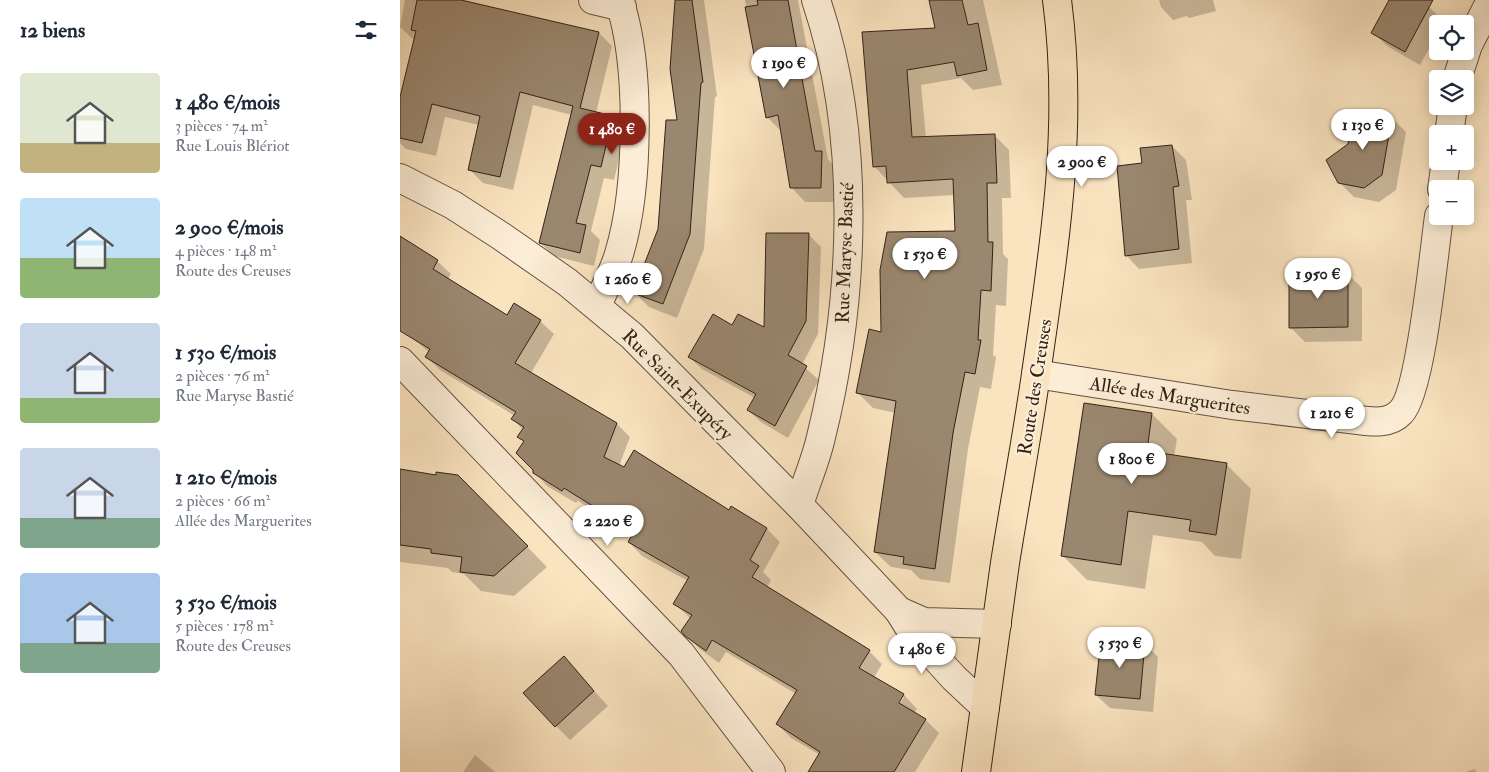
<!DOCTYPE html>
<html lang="fr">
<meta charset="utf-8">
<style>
body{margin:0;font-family:"IM FELL Double Pica",serif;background:#f2f2f3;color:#1f2937;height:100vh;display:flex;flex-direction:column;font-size:19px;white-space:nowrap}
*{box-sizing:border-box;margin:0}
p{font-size:16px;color:#747a83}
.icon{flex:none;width:28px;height:28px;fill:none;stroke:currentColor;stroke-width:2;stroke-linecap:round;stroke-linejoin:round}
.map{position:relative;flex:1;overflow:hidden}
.drawer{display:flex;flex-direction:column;background:#fff;width:400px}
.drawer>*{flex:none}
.fabs{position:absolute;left:1029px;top:15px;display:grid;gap:10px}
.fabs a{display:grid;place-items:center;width:45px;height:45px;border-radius:5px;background:#fff;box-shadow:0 2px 12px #0003;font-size:25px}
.price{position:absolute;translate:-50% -42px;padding:0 11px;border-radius:18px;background:#fff;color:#222;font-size:16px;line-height:32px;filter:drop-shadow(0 1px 2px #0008)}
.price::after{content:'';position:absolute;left:50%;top:30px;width:15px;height:11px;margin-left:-8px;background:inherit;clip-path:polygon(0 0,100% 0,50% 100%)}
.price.current{background:#8f2418;color:#fff}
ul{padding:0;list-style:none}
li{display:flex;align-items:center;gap:15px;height:125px;padding:0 20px}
li span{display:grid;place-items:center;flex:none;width:140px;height:100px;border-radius:5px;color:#555}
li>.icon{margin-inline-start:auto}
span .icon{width:60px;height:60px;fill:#fffc;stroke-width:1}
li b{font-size:21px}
h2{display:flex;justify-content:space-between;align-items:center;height:60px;padding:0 20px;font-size:21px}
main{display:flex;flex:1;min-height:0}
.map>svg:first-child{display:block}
.shadow{fill:#0003;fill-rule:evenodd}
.building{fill:#9a876f;stroke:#332217}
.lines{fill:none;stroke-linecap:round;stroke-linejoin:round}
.minor-casing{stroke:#655241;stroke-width:30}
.major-casing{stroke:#332217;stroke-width:30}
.minor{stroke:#fcedd6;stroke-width:28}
.major{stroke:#fae4c0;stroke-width:28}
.labels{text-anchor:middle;stroke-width:4.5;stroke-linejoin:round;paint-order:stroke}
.street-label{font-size:19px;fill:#332217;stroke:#fcedd6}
</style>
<main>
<section class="drawer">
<h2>12 biens<svg class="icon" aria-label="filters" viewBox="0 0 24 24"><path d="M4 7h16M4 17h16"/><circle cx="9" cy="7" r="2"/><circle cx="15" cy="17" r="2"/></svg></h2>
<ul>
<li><span style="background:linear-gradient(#dfe7d0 70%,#c2b280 0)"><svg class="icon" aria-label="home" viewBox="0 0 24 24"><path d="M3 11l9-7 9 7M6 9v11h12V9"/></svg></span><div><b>1 480 €/mois</b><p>3 pièces · 74 m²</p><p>Rue Louis Blériot</p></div></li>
<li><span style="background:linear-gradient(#bfe0f5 60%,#8fb573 0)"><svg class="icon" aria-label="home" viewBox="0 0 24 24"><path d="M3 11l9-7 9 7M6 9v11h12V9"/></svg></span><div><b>2 900 €/mois</b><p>4 pièces · 148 m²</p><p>Route des Creuses</p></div></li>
<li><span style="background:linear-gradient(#c9d6e8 75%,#8fb573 0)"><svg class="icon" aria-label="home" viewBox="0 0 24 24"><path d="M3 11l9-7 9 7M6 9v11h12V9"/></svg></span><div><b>1 530 €/mois</b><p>2 pièces · 76 m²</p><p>Rue Maryse Bastié</p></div></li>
<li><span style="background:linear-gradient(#c9d6e8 70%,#7fa58c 0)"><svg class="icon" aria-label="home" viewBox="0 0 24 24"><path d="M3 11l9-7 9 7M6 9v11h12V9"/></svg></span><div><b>1 210 €/mois</b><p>2 pièces · 66 m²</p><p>Allée des Marguerites</p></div></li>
<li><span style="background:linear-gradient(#a9c7e8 70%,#7fa58c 0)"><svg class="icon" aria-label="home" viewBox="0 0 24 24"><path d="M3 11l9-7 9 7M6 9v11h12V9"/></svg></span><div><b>3 530 €/mois</b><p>5 pièces · 178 m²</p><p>Route des Creuses</p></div></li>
</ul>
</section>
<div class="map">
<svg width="1089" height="772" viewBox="0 0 1089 772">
<rect width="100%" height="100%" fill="#fae4c0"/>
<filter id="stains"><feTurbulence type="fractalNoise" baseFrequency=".004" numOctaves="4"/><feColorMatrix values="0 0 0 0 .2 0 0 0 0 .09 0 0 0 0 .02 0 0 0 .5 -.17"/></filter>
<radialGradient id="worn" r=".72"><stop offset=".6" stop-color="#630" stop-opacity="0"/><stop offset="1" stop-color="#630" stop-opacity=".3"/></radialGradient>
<g class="shadow">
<path d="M5,0H63L199,33L212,46L196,113L213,117L226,130L214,180L204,178L191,231L200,240L194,266L154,256L140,243L172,115L133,105L113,190L83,183L69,169L79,125L45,117L36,156L6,149L0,143V102L15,41L0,27Z"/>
<path d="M276,0H304L317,96L315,97L304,249L277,318L249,307L235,293L260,230L279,121Z"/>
<path d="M345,0H398L428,159L435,167L434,202H405L391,187L381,131L367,117Z"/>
<path d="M530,0H583L602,85L573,90L561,78L521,85L526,138L594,135L609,150L611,198H602L603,254L608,259L606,306L596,305L593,355L596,357L591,389L580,387L568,449L550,583L520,579L511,570L491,567L475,552L496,413L473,408L458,393L482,333L557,233L555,195L504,198L474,166L463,33L536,29Z"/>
<path d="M759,0H813L816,11L789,18L787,16L773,20L761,7Z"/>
<path d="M991,0H1016L1029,7L1043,21L1038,24V32L1020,65L987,46L973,32Z"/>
<path d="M992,118L1006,132L996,190L979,202L954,197L939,182Z"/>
<path d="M772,146L786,160L792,200H786L792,263L739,269L726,255L744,164Z"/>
<path d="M408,234L421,247L418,334L402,365L419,380L388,438L361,422L348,410L355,398L302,369L289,357L332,327L365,329Z"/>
<path d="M0,238L37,261L51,274L48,279L107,317L140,321L154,334L131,373L217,424L230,437L219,466L329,511L331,508L367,529L380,542L363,572L371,580L367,588L469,651L482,664L474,678L504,695L517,709L514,713L526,720L539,733L515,772H409L420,755L391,738L377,724L396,694L326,652L319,663L300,649L282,631L291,619L274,603L288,581L242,556L229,542L233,535L178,501L176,503L147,486L134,472L124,442L119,437L123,430L113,419L115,416L40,370L26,356L29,352L6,333L0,278ZM501,697H504L497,709Z"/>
<path d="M948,274L962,288V341L905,342L891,328Z"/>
<path d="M752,414L777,439L774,456L826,464L851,489L841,559L815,556L802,542L753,535L745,589L687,580L663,556Z"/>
<path d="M0,471L37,476H58L147,567L114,596L81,591L64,574L52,572L48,568L0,562Z"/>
<path d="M745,644L758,657L753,712L710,708L696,695Z"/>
<path d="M164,658L208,706L170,740L156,726Z"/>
<path d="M75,755L95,772H63Z"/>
<path d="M1074,769L1077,772H1066Z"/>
</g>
<g class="building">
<path d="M17,0H61L199,32L180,108L213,116L201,167L191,165L176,223L186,225L180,253L139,243L173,106L120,92L100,177L68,170L80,116L32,104L22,143L0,138V97L16,31L11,30Z"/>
<path d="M275,0H292L303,82L301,83L290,234L263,304L233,293L258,229L266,120H277L270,69Z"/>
<path d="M357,0H388L415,151H422L421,188H390L378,115L366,118L345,7L358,5Z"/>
<path d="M529,0H562L568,25L578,23L587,70L557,76L554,62L507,70L512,137L595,134L597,183H587L588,242H593L591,291L581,290L578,340H581L575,374L565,372L553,433L535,569L503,564L504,557L474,552L496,401L456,393L469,329L481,332L480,270L487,232L555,231L553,179L487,183L486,166L473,167L462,32L535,28Z"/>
<path d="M989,0H1033L1005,52L971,33Z"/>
<path d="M954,110L992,117L982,175L964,188L938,183L926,160L948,144Z"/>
<path d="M772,145L779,186L773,187L779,249L725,256L717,166L742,163L740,148Z"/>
<path d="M366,233H409L406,321L388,355L407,366L375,426L347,410L356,394L288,357L313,314L332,325L338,314L364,327Z"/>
<path d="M0,236L38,260L33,269L107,315L114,303L141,320L115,363L217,423L204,457L224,467L234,450L329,510L331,506L367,528L350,560L359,566L352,577L470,650L459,668L504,694L499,703L526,719L494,772H408L420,752L376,724L397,690L312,640L306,651L285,636L281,631L292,615L273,604L289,577L228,542L234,532L164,488L162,491L133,473V470L116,453L124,441L117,437L124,427L111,419L116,412L25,357L30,349L0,331Z"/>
<path d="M889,273H948V327L889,328Z"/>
<path d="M684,403L752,413L747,451L827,463L816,535L789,531L791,520L728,511L721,565L661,556Z"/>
<path d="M0,469L36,475V472L58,475L128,546L94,576L60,572L62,557L31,553V549L0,545Z"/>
<path d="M701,638L745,642L740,699L695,695Z"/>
<path d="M164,656L194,691L155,727L123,693Z"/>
</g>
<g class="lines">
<defs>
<g id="minor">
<path d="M193,0L222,7"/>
<path d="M1057,79L1068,45L1089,4"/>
<path d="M1049,134L1053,106"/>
<path d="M0,178L53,205L101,236L167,282L232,336L399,505L499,611L512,632L554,678L585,707"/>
<path d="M1042,189L1046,161"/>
<path d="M197,306C204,289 214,271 219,254C239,188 241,65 219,0"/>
<path d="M0,361L281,654L371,772"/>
<path d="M636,374L832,405L958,420C973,422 990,424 1001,412C1021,392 1034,251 1039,216"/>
<path d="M399,505C406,482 416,460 421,437C455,300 462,135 416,0"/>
<path d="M499,611L524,622L597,624"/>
</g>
<path id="major" d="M576,772C586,702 595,632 605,563C615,500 627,437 636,374C654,248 674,128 657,0"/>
</defs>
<use href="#minor" class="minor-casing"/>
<use href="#major" class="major-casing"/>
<use href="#minor" class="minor"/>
<use href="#major" class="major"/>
</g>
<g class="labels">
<g class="street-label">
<text transform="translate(444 253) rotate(-88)" y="7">Rue Maryse Bastié</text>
<text transform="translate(278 384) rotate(45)" y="7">Rue Saint-Exupéry</text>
<text transform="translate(634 387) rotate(-81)" y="7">Route des Creuses</text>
<text transform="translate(770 395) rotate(9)" y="7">Allée des Marguerites</text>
</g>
</g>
<rect width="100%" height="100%" filter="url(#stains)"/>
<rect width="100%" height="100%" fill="url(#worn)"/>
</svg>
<div class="fabs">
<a><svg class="icon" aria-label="locate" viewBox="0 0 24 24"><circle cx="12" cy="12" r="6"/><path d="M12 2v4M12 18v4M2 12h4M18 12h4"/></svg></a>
<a><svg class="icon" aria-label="layers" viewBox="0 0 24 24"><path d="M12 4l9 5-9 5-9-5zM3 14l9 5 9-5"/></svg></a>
<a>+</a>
<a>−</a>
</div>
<b class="price" style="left:384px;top:89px">1 190 €</b>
<b class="price" style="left:963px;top:151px">1 130 €</b>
<b class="price current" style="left:212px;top:155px">1 480 €</b>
<b class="price" style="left:682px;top:188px">2 900 €</b>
<b class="price" style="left:525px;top:280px">1 530 €</b>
<b class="price" style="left:918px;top:300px">1 950 €</b>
<b class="price" style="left:228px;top:305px">1 260 €</b>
<b class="price" style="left:932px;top:439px">1 210 €</b>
<b class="price" style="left:732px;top:485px">1 800 €</b>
<b class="price" style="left:208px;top:547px">2 220 €</b>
<b class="price" style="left:720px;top:669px">3 530 €</b>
<b class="price" style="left:522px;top:675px">1 480 €</b>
</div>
</main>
